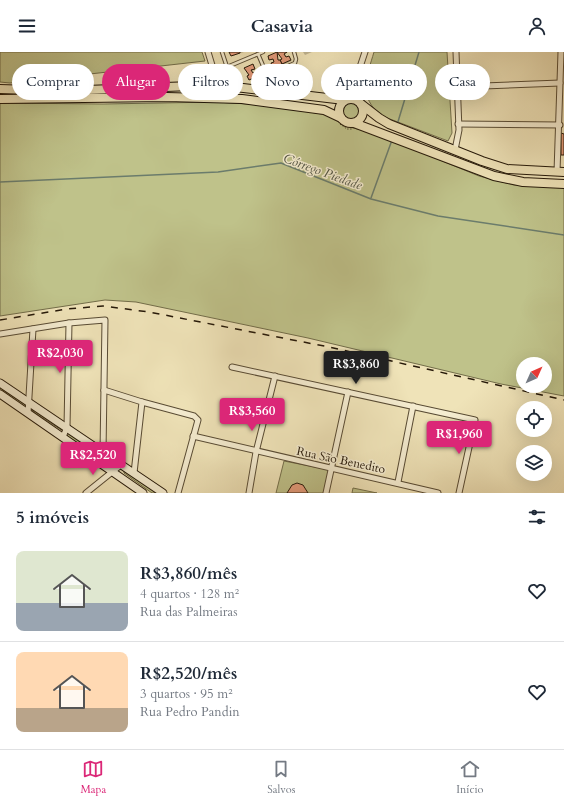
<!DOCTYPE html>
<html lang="pt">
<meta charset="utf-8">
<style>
body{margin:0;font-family:Cardo,serif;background:#f2f2f3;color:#1f2937;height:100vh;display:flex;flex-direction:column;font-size:15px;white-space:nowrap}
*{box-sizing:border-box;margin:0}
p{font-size:13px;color:#747a83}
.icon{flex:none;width:22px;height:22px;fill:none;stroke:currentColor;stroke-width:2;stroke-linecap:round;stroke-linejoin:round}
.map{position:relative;height:441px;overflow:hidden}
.side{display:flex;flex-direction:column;background:#fff;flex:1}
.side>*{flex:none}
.guide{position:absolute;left:12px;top:12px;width:540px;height:36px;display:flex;gap:8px}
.needle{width:26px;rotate:45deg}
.fabs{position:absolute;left:516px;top:305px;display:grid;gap:8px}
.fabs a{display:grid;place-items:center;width:36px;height:36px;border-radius:50%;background:#fff;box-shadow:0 4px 16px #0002;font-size:20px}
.price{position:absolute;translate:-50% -34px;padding:0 9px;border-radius:4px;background:#db2777;color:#fff;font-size:13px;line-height:26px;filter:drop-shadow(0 1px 2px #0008)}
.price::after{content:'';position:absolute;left:50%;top:24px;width:12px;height:9px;margin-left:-6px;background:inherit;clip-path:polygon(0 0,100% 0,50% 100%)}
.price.on{background:#222;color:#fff}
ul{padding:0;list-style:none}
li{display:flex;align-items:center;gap:12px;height:100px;padding:0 16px}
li+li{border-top:1px solid #e0e1e3}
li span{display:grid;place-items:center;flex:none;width:112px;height:80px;border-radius:8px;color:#555}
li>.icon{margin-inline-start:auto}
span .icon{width:48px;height:48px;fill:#fffc;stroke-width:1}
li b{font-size:17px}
h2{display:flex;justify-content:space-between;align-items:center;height:48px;padding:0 16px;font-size:17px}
.chip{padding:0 14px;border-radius:18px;background:#fff;box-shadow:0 4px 16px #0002;font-size:14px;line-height:36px}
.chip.on{background:#db2777;color:#fff}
header{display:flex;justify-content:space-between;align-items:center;height:52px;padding:0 16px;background:#fff;font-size:18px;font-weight:800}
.tabs{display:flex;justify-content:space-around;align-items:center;height:56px;border-top:1px solid #e0e1e3;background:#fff;font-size:11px;color:#747a83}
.tabs a{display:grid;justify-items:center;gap:2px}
.tabs .on{color:#db2777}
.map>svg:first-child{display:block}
.green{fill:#bfc28a;stroke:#726d49;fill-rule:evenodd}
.shadow{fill:#0003;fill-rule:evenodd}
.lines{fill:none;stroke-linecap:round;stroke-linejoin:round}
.stream{stroke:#6b7c6c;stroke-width:1.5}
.building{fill:#e69c7c;stroke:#251808}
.service-casing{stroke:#584b34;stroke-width:4.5}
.minor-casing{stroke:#584b34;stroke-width:7}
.secondary-casing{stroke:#251808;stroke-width:9}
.primary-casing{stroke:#251808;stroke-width:10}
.path{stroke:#251808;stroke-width:1;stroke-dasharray:1 2;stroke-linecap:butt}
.service{stroke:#f5edd1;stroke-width:2.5}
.minor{stroke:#f5edd1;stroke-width:5}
.secondary{stroke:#f5edd1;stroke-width:7}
.primary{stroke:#efe3b8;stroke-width:8}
.rail{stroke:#251808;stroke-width:1.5;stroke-dasharray:7 7;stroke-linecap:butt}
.labels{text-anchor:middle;stroke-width:3;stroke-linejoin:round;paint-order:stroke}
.street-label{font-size:12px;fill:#251808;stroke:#f5edd1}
.water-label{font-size:13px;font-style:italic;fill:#4e5242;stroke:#f5edd1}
</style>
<header><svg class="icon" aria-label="menu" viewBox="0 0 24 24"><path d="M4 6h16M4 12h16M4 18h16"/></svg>Casavia<svg class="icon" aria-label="person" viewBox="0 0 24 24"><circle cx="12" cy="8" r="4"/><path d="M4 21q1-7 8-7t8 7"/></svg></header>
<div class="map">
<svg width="564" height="441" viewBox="0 0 564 441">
<rect width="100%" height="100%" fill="#efe3b8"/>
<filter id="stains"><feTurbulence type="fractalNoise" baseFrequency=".005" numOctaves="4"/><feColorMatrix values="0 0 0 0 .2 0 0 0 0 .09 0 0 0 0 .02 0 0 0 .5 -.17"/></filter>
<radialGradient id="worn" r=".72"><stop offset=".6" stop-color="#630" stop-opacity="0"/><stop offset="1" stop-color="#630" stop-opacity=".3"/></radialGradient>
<g class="green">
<path d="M0,0H202L205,9L10,31L0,30Z"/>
<path d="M374,0H447L452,81L448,89L382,64C357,45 367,24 374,0Z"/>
<circle cx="351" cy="59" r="11"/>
<path d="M217,50L277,54L327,63L349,75L362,78L413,97L479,124L514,133L564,135V344L501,332L308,286L136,250L105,248L0,264V51L103,52ZM523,312H545V334H523Z"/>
<path d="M0,333L27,351L25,355L0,339Z"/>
<path d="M34,357L64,377L63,379L35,361L32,358Z"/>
<path d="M70,380L116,413L115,416L67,384V381Z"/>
<path d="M284,409L330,418L324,441H276Z"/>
<path d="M124,418L159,441H152L124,421Z"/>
<path d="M353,436L377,441H352Z"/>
</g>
<g class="shadow">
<path d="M232,0H244L233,4L231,1Z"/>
<path d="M279,0H288L285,2L287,6L289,5L292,9L275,16L274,7L271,8L269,4ZM281,2L283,7L277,10L275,5Z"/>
<path d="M303,0H312L305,3Z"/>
<path d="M253,13L255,17L252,19L254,22L256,21L258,25L251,28V23L245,17Z"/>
</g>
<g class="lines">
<g class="stream">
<path d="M397,73L419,0"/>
<path d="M0,130L218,120L281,111L371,147L438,164L564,183"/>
<path d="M371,146L392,88"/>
</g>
</g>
<g class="building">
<path d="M229,0H240V1L231,4Z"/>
<path d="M277,0H287L284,2L286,5L289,4L291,8L282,12L280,8L282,7Z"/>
<path d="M277,0L278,8H280L282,12L273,16L271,11L274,10L273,7L269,8L268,4Z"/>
<path d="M253,12L255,17L251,18L253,21L256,20L258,24L249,28L247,24L249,23L244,16Z"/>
<path d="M561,81L564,82V103H561Z"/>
<path d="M297,431L303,433L308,441H287L292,433Z"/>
</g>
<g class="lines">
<defs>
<g id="service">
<path d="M222,0L227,15L263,0"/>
<path d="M258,2L267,23L275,26L293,28"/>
<path d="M268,23L295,11L296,7L294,0"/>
</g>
<g id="minor">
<path d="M208,0L218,33"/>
<path d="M355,30L359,50"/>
<path d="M457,35L560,31"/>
<path d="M346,47L355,30L365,0"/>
<path d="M458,72L560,73"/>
<path d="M455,98L459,78L456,0"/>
<path d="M557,120L561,0"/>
<path d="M0,282L69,271L105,268L103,400"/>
<path d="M232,315L475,368L459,441"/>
<path d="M104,338L142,350L134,421"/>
<path d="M142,350L194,364L198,368L178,441"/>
<path d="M28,361L33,277"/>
<path d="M193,384L438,441"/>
<path d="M63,385L67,375L69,271"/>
<path d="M398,430L413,354"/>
<path d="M86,441L122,412"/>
<path d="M249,441L256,400L275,324"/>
<path d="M326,441L348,340"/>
</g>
<g id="secondary">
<path d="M0,331L163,441"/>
<path d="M0,342L143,441"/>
</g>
<g id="primary">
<path d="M0,37L60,39L218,33L344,48"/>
<circle cx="351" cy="59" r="12"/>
<path d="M0,47L167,45L242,47L324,58L341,66"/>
<path d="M361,52L379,66L389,72L482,109L507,117L564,120"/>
<path d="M354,71L494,124L523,130L564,132"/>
</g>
</defs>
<use href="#service" class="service-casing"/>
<use href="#minor" class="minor-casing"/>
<use href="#secondary" class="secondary-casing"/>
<use href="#primary" class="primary-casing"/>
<path class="path" d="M340,72L347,77H352"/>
<use href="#service" class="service"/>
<use href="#minor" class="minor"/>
<use href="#secondary" class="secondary"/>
<use href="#primary" class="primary"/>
<path class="rail" d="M0,268L67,257L103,254L149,260L329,295L564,348"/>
</g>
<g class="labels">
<g class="street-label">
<text transform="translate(341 408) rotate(12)" y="4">Rua São Benedito</text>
</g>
<g class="water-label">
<text transform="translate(323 119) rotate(20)" y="5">Córrego Piedade</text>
</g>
</g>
<rect width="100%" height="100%" filter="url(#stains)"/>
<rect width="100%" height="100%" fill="url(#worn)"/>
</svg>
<div class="fabs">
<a><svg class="needle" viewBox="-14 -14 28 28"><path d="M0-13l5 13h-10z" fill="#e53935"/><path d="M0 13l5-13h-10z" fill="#747a83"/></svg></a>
<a><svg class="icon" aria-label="locate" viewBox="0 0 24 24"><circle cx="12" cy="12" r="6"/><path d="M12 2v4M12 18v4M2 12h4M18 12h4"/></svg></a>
<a><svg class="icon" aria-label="layers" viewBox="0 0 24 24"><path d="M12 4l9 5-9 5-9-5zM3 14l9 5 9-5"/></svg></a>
</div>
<b class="price" style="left:60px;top:322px">R$2,030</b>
<b class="price on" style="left:356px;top:333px">R$3,860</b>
<b class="price" style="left:252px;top:380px">R$3,560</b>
<b class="price" style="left:459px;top:403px">R$1,960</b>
<b class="price" style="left:93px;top:424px">R$2,520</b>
<div class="guide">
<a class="chip">Comprar</a>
<a class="chip on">Alugar</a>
<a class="chip">Filtros</a>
<a class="chip">Novo</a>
<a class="chip">Apartamento</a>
<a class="chip">Casa</a>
</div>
</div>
<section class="side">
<h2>5 imóveis<svg class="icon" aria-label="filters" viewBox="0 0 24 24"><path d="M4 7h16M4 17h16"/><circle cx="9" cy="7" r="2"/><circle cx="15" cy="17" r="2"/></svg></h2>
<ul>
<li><span style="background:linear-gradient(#dfe7d0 65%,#9aa5b1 0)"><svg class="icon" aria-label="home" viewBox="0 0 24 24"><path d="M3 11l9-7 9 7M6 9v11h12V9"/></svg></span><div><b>R$3,860/mês</b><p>4 quartos · 128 m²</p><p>Rua das Palmeiras</p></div><svg class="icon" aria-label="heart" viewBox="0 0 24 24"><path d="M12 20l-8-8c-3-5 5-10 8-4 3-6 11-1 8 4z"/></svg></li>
<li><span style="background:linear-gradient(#ffd9b3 70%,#b9a48a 0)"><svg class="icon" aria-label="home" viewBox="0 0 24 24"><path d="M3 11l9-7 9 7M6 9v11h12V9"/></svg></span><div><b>R$2,520/mês</b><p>3 quartos · 95 m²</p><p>Rua Pedro Pandin</p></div><svg class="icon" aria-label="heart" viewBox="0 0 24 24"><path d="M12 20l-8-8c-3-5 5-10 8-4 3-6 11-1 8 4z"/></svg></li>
</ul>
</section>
<nav class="tabs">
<a class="on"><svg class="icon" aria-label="map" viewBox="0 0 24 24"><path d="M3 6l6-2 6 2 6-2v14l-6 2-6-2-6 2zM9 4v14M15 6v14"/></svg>Mapa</a>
<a><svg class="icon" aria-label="saved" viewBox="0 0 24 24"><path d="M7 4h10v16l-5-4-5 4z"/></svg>Salvos</a>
<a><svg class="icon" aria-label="home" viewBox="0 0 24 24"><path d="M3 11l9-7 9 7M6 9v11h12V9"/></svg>Início</a>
</nav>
